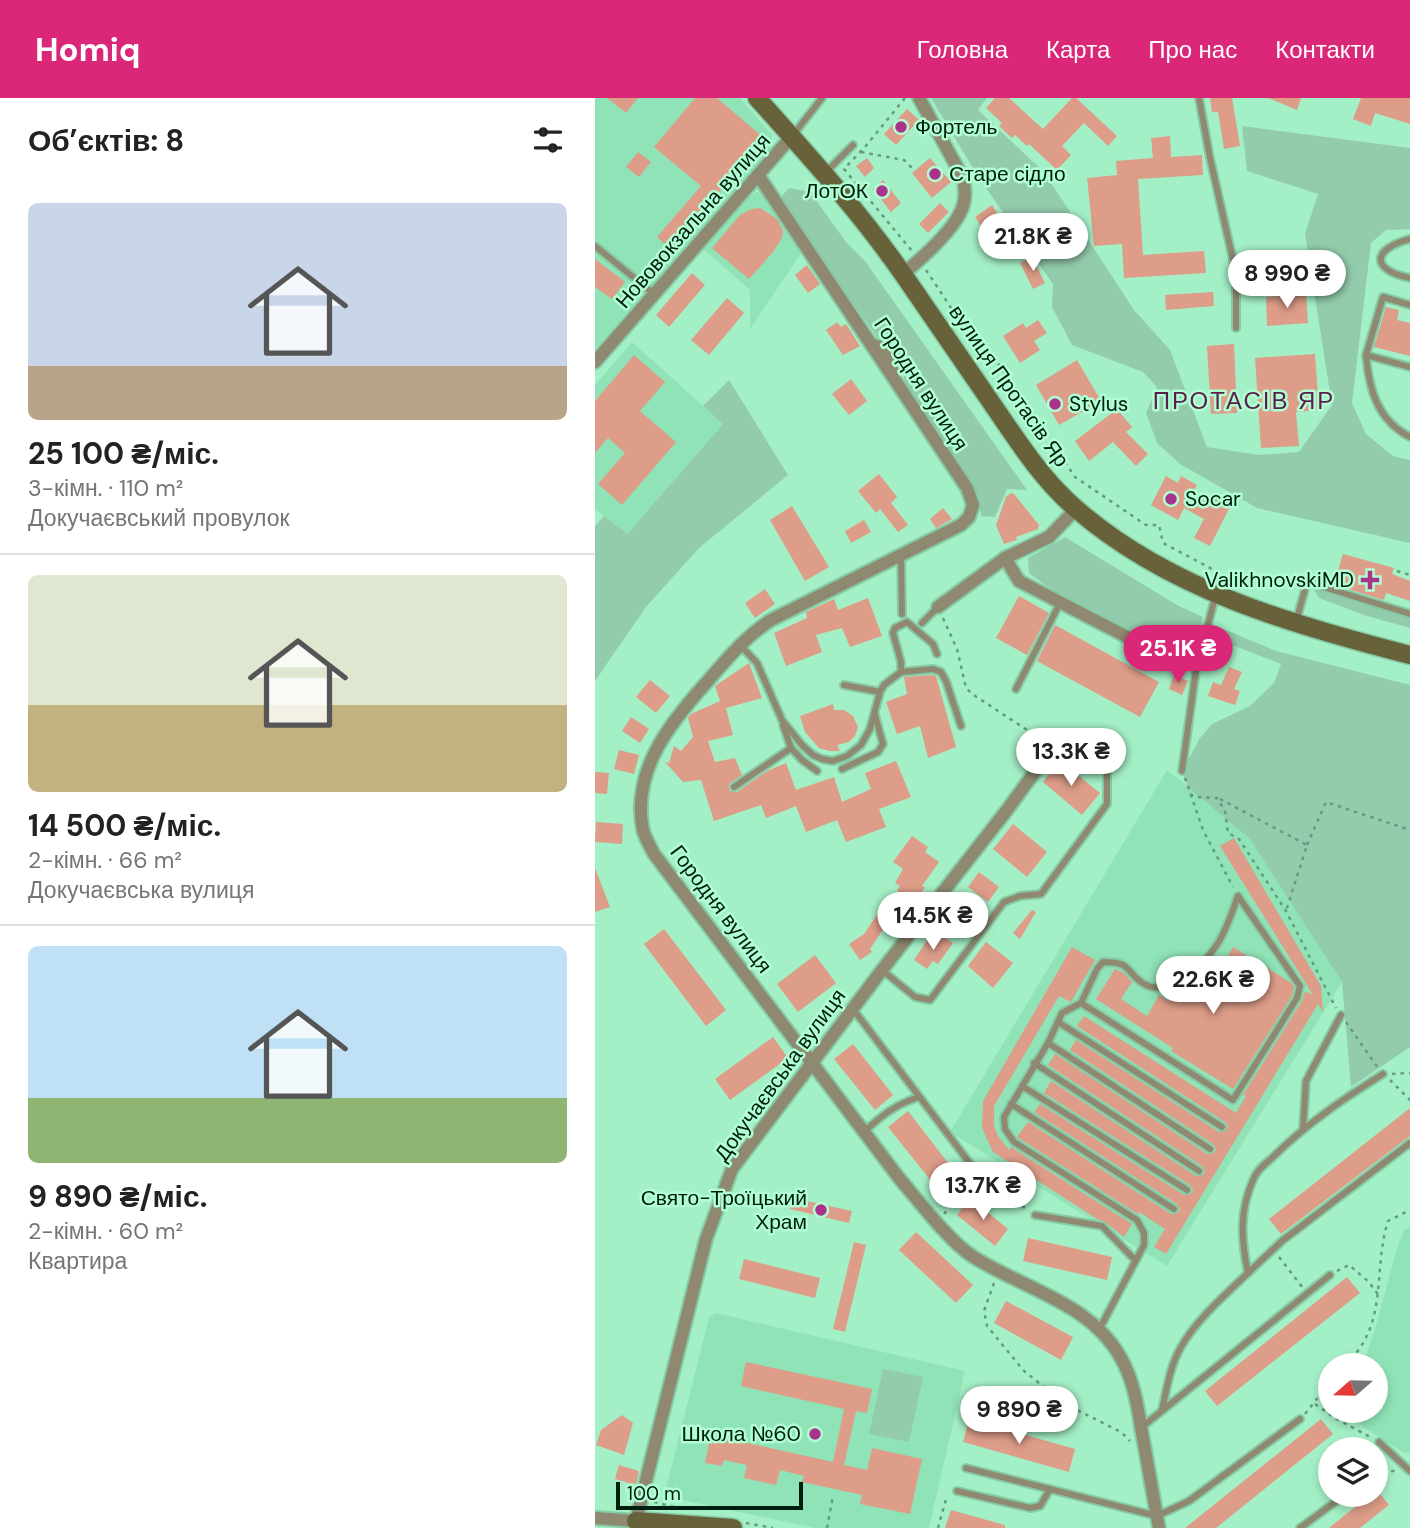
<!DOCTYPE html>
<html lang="uk">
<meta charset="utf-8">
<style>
body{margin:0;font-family:"DM Sans",sans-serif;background:#f2f2f2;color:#222;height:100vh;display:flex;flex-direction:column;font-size:26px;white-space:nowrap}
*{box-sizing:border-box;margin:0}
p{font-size:23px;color:#767676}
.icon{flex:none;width:38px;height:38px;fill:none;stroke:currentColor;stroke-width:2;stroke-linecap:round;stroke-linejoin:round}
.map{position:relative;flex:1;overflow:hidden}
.panel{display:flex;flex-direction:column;background:#fff;width:595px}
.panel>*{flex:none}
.needle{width:46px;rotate:250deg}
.controls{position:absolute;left:723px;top:1255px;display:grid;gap:14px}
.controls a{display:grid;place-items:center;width:70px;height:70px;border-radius:50%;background:#fff;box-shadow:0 4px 10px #0003;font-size:35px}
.scale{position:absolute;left:21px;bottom:18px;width:187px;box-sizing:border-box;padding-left:7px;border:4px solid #001e10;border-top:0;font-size:19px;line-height:24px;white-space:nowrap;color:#001e10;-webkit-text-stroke:5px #b1fed3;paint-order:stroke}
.price{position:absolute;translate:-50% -60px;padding:0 16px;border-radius:24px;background:#fff;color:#222;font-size:23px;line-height:46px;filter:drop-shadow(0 2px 4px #0008)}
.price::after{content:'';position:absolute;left:50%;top:42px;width:21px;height:16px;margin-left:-10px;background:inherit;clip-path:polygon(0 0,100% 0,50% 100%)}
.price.current{background:#db2777;color:#fff}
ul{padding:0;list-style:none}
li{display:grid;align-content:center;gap:14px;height:371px;padding:0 28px}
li+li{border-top:2px solid #e0e0e0}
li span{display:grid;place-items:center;height:217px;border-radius:10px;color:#555}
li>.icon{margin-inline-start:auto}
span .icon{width:126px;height:126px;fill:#fffc;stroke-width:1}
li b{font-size:30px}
h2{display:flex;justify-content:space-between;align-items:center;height:84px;padding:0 28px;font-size:30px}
header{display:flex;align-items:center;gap:42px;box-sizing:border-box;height:98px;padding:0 35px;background:#db2777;color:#fff}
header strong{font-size:33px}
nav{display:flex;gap:38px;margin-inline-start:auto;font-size:24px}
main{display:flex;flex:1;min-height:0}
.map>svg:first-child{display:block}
.built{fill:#90e3b6}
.green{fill:#93ccac}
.building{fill:#dd9d88}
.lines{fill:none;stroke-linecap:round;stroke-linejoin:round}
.lane-casing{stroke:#86caa5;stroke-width:10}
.street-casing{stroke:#86caa5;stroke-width:16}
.secondary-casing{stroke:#86caa5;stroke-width:21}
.path{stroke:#639c7e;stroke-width:2.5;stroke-dasharray:3.5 5;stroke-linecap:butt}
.lane{stroke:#8e8970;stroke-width:6}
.street{stroke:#8e8970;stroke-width:12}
.secondary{stroke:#68623b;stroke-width:18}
.poi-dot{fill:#a9338b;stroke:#b1fed3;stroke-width:2.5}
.labels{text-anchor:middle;stroke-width:5;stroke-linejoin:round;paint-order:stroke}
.poi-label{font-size:21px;fill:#001e10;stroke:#b1fed3;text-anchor:start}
.street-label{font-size:21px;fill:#001e10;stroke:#b1fed3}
.quarter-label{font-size:24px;letter-spacing:2px;fill:#581f48;stroke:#b1fed3}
</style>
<header>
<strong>Homiq</strong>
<nav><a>Головна</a><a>Карта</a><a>Про нас</a><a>Контакти</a></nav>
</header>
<main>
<section class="panel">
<h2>Об’єктів: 8<svg class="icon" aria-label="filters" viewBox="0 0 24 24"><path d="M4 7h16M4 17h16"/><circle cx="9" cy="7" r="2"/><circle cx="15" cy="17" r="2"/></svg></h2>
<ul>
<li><span style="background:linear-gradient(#c9d6e8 75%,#b9a48a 0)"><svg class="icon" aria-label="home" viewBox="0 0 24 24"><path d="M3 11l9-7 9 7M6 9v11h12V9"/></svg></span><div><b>25 100 ₴/міс.</b><p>3-кімн. · 110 m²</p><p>Докучаєвський провулок</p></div></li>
<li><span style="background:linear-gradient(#dfe7d0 60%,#c2b280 0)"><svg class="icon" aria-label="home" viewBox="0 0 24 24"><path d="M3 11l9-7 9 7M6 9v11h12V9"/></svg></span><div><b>14 500 ₴/міс.</b><p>2-кімн. · 66 m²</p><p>Докучаєвська вулиця</p></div></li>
<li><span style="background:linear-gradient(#bfe0f5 70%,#8fb573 0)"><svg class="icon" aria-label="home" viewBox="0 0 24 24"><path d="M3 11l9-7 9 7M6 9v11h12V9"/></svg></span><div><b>9 890 ₴/міс.</b><p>2-кімн. · 60 m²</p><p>Квартира</p></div></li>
</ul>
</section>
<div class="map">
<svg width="815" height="1430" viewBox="0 0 815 1430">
<rect width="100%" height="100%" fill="#a4f0c6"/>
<g class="built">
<path d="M0,0H145L177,37L175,51L0,251Z"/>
<path d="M162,94L170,97L207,154L155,231V192L108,151L153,98Z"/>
<path d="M37,244L128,326L32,436L0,411V287Z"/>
<path d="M572,672L655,738L747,884L572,1168L355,1034Z"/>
<path d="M815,1129V1355H809L761,1324L760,1313L780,1312V1267H765L772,1255L780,1231L803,1147L809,1133Z"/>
<path d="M121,1215L370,1273L334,1430H220L69,1398L114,1219Z"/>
</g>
<g class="green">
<path d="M336,0H392L383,12L449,74L539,212L575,252L612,349L664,357L704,354L737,307L710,136L723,96L652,73L647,28L815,50V131L791,132L776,145L757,305L771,336L798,358L815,362V445L662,410L585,366L562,345L551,315L562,289L548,274L477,247L457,209L458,186L382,77Z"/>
<path d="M194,90L215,94L251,144L270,163L432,392L412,391L400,419L386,418L384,402L309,283V269L292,242L282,239L184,101Z"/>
<path d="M134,282L193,377L104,450L51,509L0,583V428L9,418L32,436L128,326L108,308Z"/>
<path d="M470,439L582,507L608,519L599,563L469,501L434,475L433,460Z"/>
<path d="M717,489L815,520V530L772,518L724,500Z"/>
<path d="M621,528L681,553L815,587V949L756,989L747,884L655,741L593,689L587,673L605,640L617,626L655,608L679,585L686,566L619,540Z"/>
<path d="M288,1271L328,1279L314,1344L274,1336Z"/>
</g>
<g class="building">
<path d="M12,0H43L31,15Z"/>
<path d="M100,0H122L169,40L110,111L114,115L78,154L62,139L106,88L59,49Z"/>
<path d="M400,0H414L448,31L477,0H481L522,38L513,48L489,25L467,48L476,57L462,72L434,46L432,48L420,37L417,40L404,28L407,25L391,10Z"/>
<path d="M615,0H637L645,48L629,51L623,14H617Z"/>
<path d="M673,0H706L702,12Z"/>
<path d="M766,0H815V26L780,15L776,28L758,21Z"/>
<path d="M312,11L324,22L301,47L289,36Z"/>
<path d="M575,38L576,59L607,57L608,77L543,81L548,157L609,153L611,175L529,180L527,146L499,148L492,80L522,77L521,63L558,60L556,40Z"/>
<path d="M43,54L56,64L44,79L31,69Z"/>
<path d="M272,60L279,70L270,79L261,68Z"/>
<path d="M335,60L356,84L337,100L317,75Z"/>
<path d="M288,82L306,105L296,114L278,91Z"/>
<path d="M345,105L354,114L333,135L324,126Z"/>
<path d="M397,107L420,142L403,153L380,119Z"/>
<path d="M165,110L182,121L188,133L187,140L178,154L154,181L117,150L145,117L156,111Z"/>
<path d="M437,159L450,185L438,191L425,165Z"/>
<path d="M0,161L30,184L17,201L0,189Z"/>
<path d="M212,167L225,186L213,195L200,177Z"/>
<path d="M97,175L110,187L74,229L61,217Z"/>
<path d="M618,194L619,208L571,212L570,197Z"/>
<path d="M711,196L713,225L672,228L671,199Z"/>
<path d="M132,200L149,215L114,257L96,242Z"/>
<path d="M791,209L804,212L802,222L815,225V258L779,249Z"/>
<path d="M443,222L452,235L439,243L445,252L425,265L408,238L428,225L431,230Z"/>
<path d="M242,224L246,229L251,226L265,248L248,257L231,232Z"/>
<path d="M639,246L642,315L616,316L612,248Z"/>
<path d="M720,256L724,312L701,314L704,348L666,350L660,260Z"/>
<path d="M39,257L70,284L45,313L81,344L27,407L3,386L30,355L13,340L0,355V303Z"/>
<path d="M482,262L506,303L464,327L441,287Z"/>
<path d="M256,281L272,303L254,317L237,296Z"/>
<path d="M522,311L537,329L531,334L553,356L541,368L518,344L494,363L480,343Z"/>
<path d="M284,376L302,399L296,405L313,427L303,434L285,411L281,415L263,393Z"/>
<path d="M571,378L583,385L586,378L602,387L597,395L616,406L620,398L636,407L615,448L599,440L609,421L589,410L583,422L556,407Z"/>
<path d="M416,395L419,396L444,427L443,431L421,439L422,442L409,446L401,427L411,399Z"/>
<path d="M197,408L234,469L210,483L175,422Z"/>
<path d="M348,410L357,421L341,430L335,421Z"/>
<path d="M269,422L276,434L256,445L250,433Z"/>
<path d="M748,456L799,470L797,476L815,483V503L791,495L789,502L753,491L754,488L740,483Z"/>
<path d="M170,491L180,506L160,520L150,505Z"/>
<path d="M424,498L454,515L432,557L401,540Z"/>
<path d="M273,500L287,538L255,549L247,530L221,537L227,554L191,568L179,535L212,520L211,514L239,501L243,512Z"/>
<path d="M460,527L564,584L545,619L442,563Z"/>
<path d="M154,565L167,600L131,610L138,637L113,643L120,664L140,660L147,677L134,686L135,693L142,694L172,673L191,665L201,692L239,679L247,704L276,691L270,675L301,663L316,699L284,711L291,729L251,744L242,722L211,734L201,708L171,720L166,707L119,723L106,682L88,684L70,664L74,665L79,648L86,653L98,639L93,620L96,616L125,603L120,588Z"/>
<path d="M634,569L647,574L639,591L645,593L640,607L613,598L618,584L626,587Z"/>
<path d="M337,577L341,578L361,649L333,660L325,628L302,636L291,604L312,596L309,579Z"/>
<path d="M579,577L593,583L587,597L574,591Z"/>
<path d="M55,582L75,598L61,615L41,599Z"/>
<path d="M238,606L239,612H249L258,618L263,629L260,638L254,644L242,647L245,653H234L224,650L210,634L205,618Z"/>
<path d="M36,619L54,631L45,645L27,633Z"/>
<path d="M24,652L44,657L39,676L19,671Z"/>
<path d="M465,663L505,695L487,717L448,684Z"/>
<path d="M0,674L14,675L12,696L0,695Z"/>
<path d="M1,724L28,726L27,746L0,744Z"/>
<path d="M418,726L452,754L432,779L398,751Z"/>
<path d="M317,738L333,749L330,754L344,764L327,788L330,789L324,799L318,796L315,801L302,793L305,788L300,785L308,771L298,764Z"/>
<path d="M639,740L726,888L728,914L723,906L571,1156L559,1149L570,1131L544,1114L543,1116L422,1039L433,1024L576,1116L583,1115L585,1111L582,1106L439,1014L445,1006L589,1097L596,1096L598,1092L595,1087L449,995L456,983L601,1078L608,1077L610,1073L607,1068L453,967L460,956L612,1056L619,1055L621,1051L618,1046L475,952L481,942L624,1034L631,1033L633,1029L630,1024L482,928L489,918L641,1015L651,998L648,997L707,903L710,893L718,897L625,748Z"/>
<path d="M0,770L15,809L0,814Z"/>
<path d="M384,774L404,789L393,804L373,789Z"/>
<path d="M355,800L384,822L375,833L347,811Z"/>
<path d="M285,812L304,824L297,835L289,830L275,851L277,854L265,862L254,846L269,836Z"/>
<path d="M437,812L441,814L425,841L418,835Z"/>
<path d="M69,831L131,912L111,928L49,846Z"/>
<path d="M348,838L358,845L343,866L338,863L332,871L319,862L333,841L341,847Z"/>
<path d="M391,844L418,865L398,890L373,868Z"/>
<path d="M477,849L500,862L476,904L464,898L399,1008V1028L403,1038L414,1052L416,1049L537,1126L529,1139L510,1124L502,1121L398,1054L387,1030L388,1003Z"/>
<path d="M638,849L695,884L699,889L697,898L638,991L576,953L578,950L501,901L520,871L529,875L537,884L526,901L552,918L564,897L574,903L579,893L586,896L590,889L609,899Z"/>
<path d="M220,857L241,885L203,914L182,886Z"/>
<path d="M178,939L193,960L135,1002L120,981Z"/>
<path d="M258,946L298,997L280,1012L239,961Z"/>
<path d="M815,1010V1038L686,1136L674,1121Z"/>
<path d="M313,1013L360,1074L341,1089L293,1029Z"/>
<path d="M198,1100L257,1113L254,1125L195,1111Z"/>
<path d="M375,1100L413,1131L400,1148L362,1117Z"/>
<path d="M321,1134L378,1187L361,1205L304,1152Z"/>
<path d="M433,1140L517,1159L512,1182L428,1163Z"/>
<path d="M259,1144L271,1147L250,1234L238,1231Z"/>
<path d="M149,1161L225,1180L220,1200L144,1181Z"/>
<path d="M752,1179L765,1195L622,1308L610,1293Z"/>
<path d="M411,1203L478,1239L466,1262L399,1225Z"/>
<path d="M151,1264L277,1291L272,1315L261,1313L249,1367L272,1372L277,1350L327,1361L315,1416L265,1406L267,1397L207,1384L209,1378L185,1372L181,1387L149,1380L152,1367L129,1362L127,1368L110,1365L116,1337L238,1364L249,1311L146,1288Z"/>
<path d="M27,1317L38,1325L29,1357L1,1347L6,1332Z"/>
<path d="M374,1321L480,1351L474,1374L368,1344Z"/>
<path d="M726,1321L738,1336L621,1430H590Z"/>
<path d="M24,1367L44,1373L41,1387L20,1381Z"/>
<path d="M782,1392L794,1407L765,1430H734L776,1396H780Z"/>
<path d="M356,1412L410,1427V1430H350Z"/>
</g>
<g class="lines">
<defs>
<g id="lane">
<path d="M604,0L615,60L641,175V230"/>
<path d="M198,37L227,0"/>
<path d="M230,75L258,47"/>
<path d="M815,141C777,151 775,172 815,180"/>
<path d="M0,148L59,196"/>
<path d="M815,207L788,199L771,257L815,269"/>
<path d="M276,243L286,246C294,258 301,266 301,280"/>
<path d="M771,257C774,291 782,322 815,339"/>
<path d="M306,458L307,516"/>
<path d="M701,524L712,484L815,516"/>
<path d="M327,525L343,509"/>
<path d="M146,548L162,565L187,622L207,647L218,657L227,661L238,663L252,658L266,647L275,631L285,594L289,587L306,574L338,571L346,574L351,583L366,628"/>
<path d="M306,574V564L298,535L300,530L312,524L338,546L342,556"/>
<path d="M249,587L285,594"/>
<path d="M421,591L465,505"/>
<path d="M196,650L207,662L222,673"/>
<path d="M247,671L283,654L288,646L280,617"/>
<path d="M587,673L601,572L621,496"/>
<path d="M139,689L196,650L188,627"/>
<path d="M287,872L320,899L335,902L409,804L425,798L446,796L512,706V674L491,658L458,649"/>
<path d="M486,905L638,1002L702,900L705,888L643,798"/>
<path d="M258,911L383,1076L413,1098"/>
<path d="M463,924L627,1029"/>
<path d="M453,945L615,1051"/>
<path d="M439,965L604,1073"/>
<path d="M427,988L592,1092"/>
<path d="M416,1006L579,1111"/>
<path d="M708,1031L711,983L746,917"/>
<path d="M269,1034C286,1018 301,1006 324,999"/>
<path d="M440,1117L507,1128L540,1162"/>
<path d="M653,1175L687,1143L815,1045"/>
<path d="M505,1230L549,1147V1135L542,1122L419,1044L410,1031L409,1019L453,945L467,915L486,905L502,871L508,864C539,864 529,874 549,886C573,900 608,867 621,848C631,834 637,814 643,798"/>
<path d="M567,1312C572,1290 575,1268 586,1249C602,1221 630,1197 653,1175C646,1141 644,1112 659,1080C662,1072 670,1066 677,1060C710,1027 748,1001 788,976"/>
<path d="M547,1329L735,1177"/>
<path d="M784,1344L815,1373"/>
<path d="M371,1370L562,1418L594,1403L705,1321"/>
<path d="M362,1393L435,1410L445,1408L455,1391"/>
<path d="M705,1430L751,1396"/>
</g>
<g id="street">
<path d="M163,77L372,390L378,407L374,419L366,427L176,522C150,539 132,561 111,585C75,625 36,673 48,732C50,740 55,748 59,756L304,1080C322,1101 354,1143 377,1158C431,1193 501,1205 530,1268C540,1289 543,1312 547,1335C553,1367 558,1398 564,1430"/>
<path d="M308,176C326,161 361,131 368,108C371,99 370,89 368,80L324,0"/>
<path d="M0,264L197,38"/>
<path d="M410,460L424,483L569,558"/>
<path d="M343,509L410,460L454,439L481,411"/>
<path d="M0,1420L41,1423L111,1141L137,1071L287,872L412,712L458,649"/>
</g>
<g id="secondary">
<path d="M162,0C214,58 266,115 310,179C340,223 370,267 400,310C424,345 447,381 479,409C572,491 697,527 815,557"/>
<path d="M41,1423L138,1430"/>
</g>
</defs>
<use href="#lane" class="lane-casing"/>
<use href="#street" class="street-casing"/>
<use href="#secondary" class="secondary-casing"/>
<g class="path">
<path d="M310,0L270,49L249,71L317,153"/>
<path d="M266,54L309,62L320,73"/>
<path d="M331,172L376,240L398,258L480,379L551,427H564L568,445L636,481L647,480"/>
<path d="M802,473L815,477"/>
<path d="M348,520L362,551L371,590L377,596L449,643"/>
<path d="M590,680L608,732L638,789"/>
<path d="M595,696L601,699L622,700L630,713L633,735L644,741L691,813L741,910"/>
<path d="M625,701L712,747L691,813"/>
<path d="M712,747L731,704L815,732"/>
<path d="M751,924L783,970"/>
<path d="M797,976L815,975"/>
<path d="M795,982L815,1002"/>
<path d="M420,1103L434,1113"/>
<path d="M349,1116L377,1084"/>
<path d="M684,1159L708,1190"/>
<path d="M742,1173L754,1167L774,1184L784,1198"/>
<path d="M399,1185L389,1213L392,1228L429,1273L472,1307L526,1334L535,1343"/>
<path d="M750,1267C795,1226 777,1173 793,1123L815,1112"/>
<path d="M720,1306L740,1320L777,1340"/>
<path d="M710,1316L735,1284"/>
<path d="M780,1379L801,1372"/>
<path d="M59,1404L83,1410"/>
<path d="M151,1425L178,1430"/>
<path d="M232,1430L238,1398"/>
<path d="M343,1430L351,1401L354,1399"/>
</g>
<use href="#lane" class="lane"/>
<use href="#street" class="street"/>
<use href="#secondary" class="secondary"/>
</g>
<g class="poi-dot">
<circle cx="306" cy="29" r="7"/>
<circle cx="340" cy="76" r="7"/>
<circle cx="287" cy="93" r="7"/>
<circle cx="460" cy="306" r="7"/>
<circle cx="576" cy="401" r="7"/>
<path d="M771.5 471.5h7v7h7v7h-7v7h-7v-7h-7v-7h7z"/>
<circle cx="226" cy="1112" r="7"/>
<circle cx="220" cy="1336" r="7"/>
</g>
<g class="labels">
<g class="poi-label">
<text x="320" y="36">Фортель</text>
<text x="354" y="83">Старе сідло</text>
<text x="273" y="100" text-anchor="end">ЛотОК</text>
<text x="474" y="313">Stylus</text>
<text x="590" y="408">Socar</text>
<text x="759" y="489" text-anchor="end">ValikhnovskiMD</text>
<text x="212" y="1107" text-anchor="end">Свято-Троїцький<tspan x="212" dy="24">Храм</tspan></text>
<text x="206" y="1343" text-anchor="end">Школа №60</text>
</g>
<g class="street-label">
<text transform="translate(98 123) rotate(-49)" y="7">Нововокзальна вулиця</text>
<text transform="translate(326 286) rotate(57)" y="7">Городня вулиця</text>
<text transform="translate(414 288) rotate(55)" y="7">вулиця Протасів Яр</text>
<text transform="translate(126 811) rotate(53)" y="7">Городня вулиця</text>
<text transform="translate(185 977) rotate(-54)" y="7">Докучаєвська вулиця</text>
</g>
<g class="quarter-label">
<text x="649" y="311">ПРОТАСІВ ЯР</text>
</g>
</g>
</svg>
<div class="controls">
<a><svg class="needle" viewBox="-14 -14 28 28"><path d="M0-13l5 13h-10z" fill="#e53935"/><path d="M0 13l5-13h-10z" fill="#767676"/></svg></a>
<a><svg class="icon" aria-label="layers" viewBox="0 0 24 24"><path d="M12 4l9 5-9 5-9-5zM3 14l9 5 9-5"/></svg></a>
</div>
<div class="scale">100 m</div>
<b class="price" style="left:438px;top:175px">21.8K ₴</b>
<b class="price" style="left:692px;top:212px">8 990 ₴</b>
<b class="price current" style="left:583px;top:587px">25.1K ₴</b>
<b class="price" style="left:476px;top:690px">13.3K ₴</b>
<b class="price" style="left:338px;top:854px">14.5K ₴</b>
<b class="price" style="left:618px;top:918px">22.6K ₴</b>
<b class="price" style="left:388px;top:1124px">13.7K ₴</b>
<b class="price" style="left:424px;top:1348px">9 890 ₴</b>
</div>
</main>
